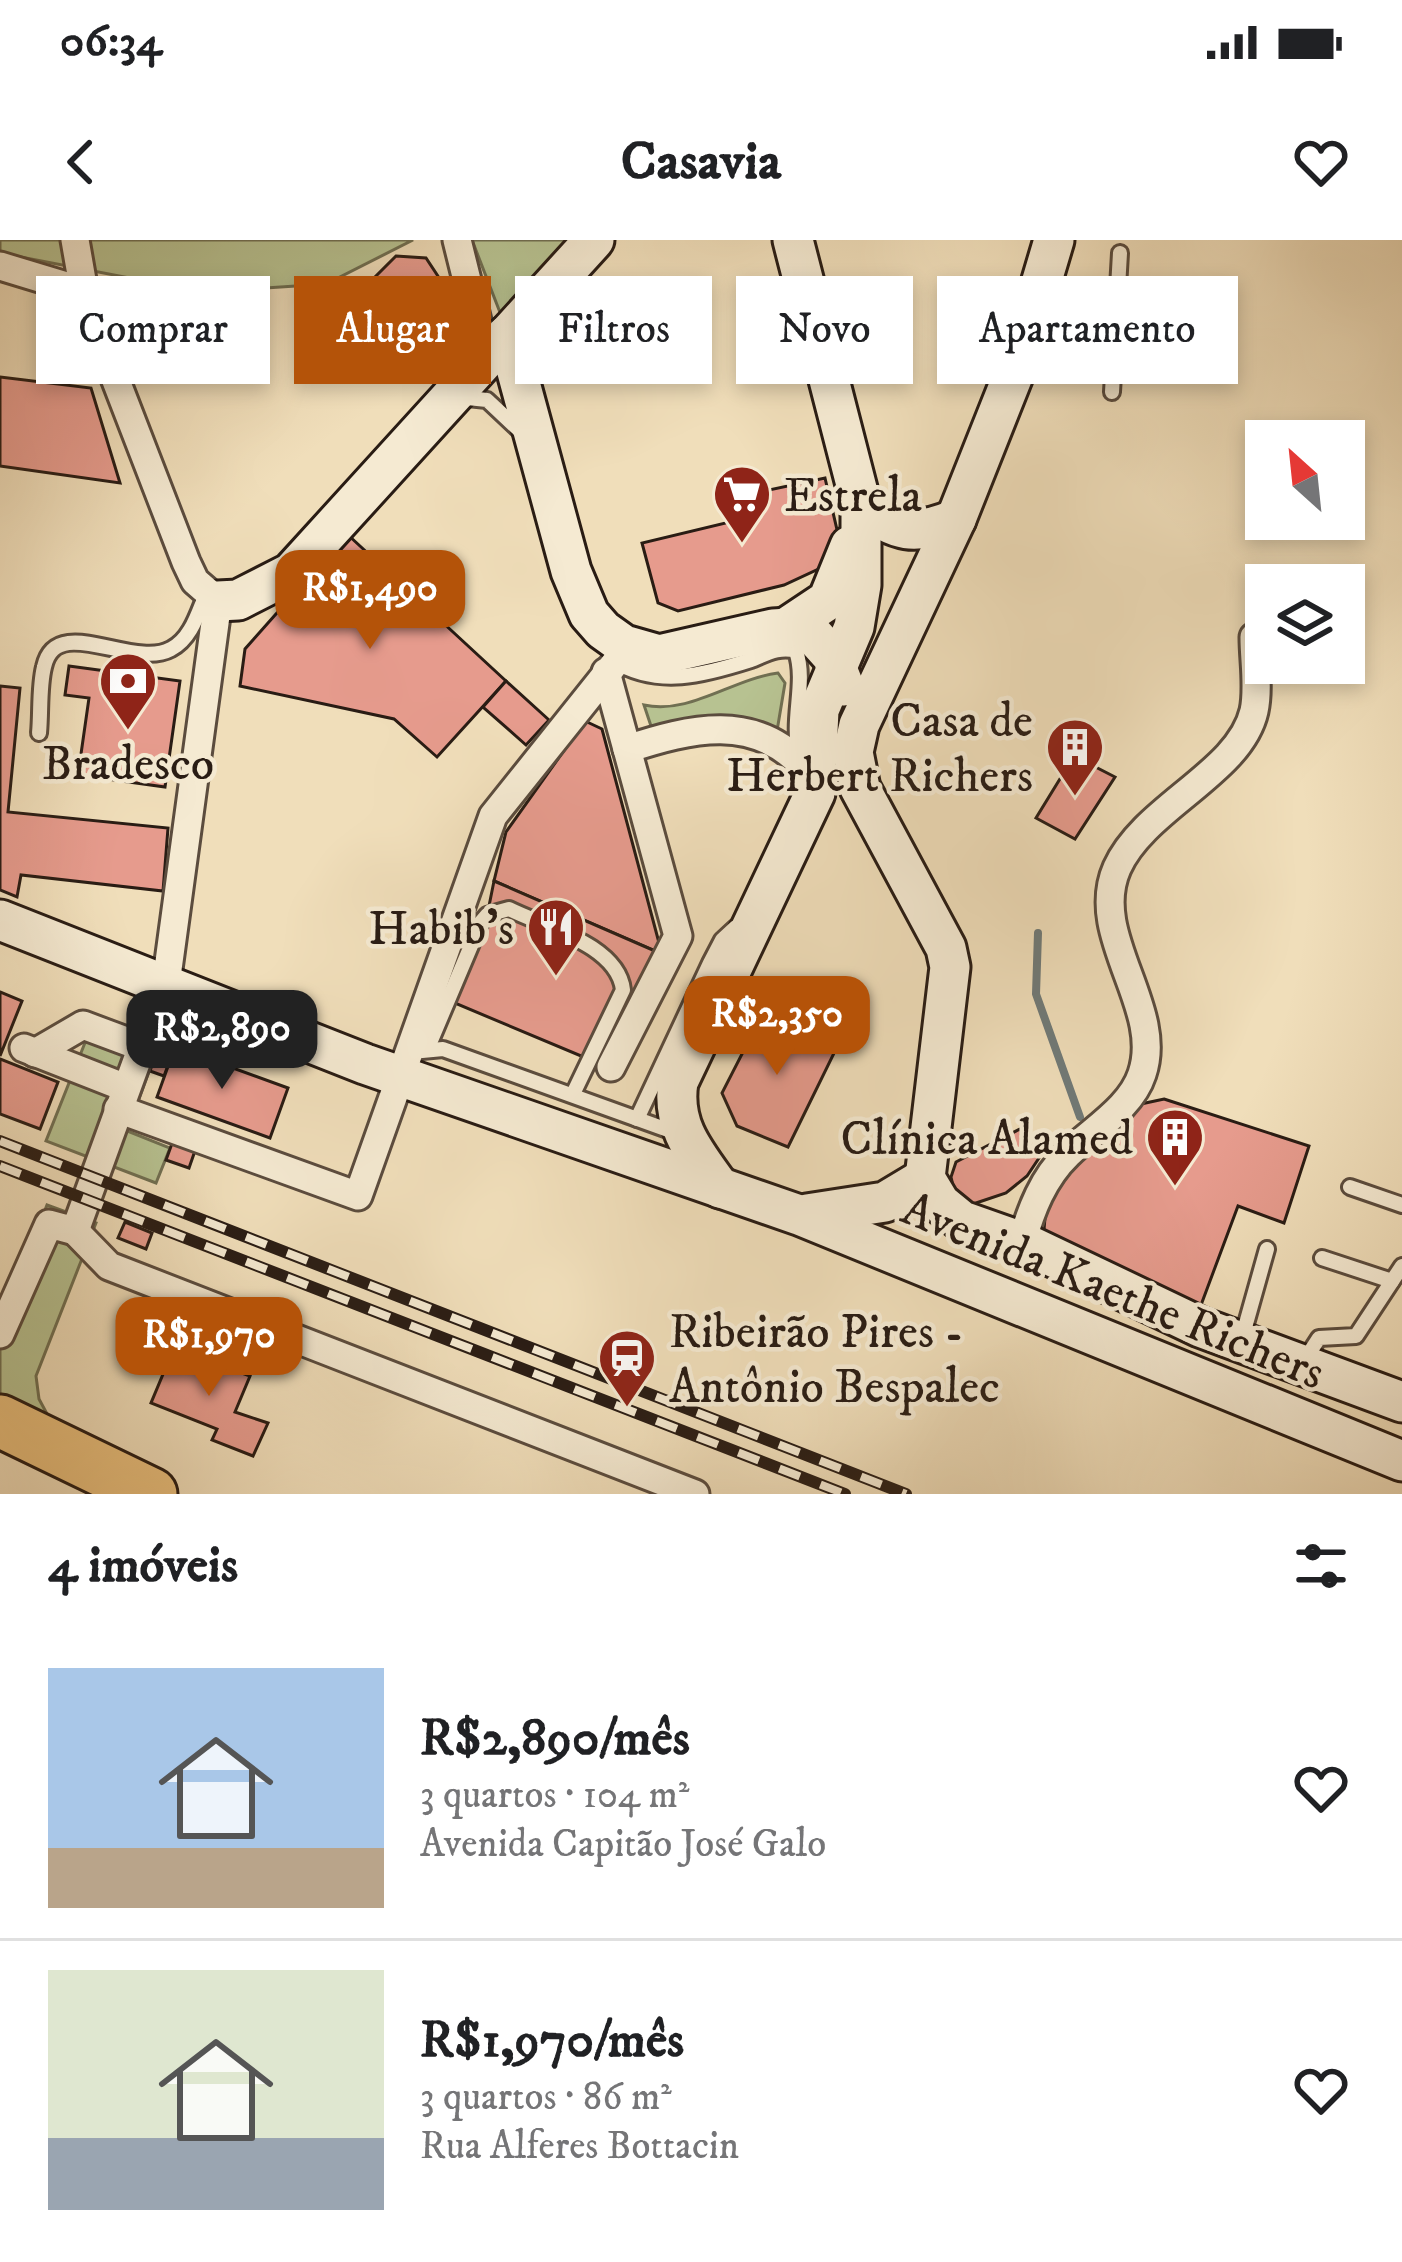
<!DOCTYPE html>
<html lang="pt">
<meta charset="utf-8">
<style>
body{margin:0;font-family:"IM FELL DW Pica",serif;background:#f6f6f6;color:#202124;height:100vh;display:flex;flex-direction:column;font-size:45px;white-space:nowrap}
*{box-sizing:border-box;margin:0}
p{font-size:39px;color:#757577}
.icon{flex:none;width:66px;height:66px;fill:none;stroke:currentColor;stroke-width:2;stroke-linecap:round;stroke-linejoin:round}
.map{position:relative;height:1254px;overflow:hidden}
.drawer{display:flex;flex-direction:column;background:#fff;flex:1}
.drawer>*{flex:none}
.banner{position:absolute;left:36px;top:36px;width:1332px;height:108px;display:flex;gap:24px}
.needle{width:78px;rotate:333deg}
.tools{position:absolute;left:1245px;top:180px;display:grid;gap:24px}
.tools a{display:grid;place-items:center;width:120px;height:120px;border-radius:0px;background:#fff;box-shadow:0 6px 18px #0003;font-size:60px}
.price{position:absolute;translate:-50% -102px;padding:0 27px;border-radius:24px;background:#b45309;color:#fff;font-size:39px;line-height:78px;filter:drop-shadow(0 3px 6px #0008)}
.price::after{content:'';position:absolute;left:50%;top:72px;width:36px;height:27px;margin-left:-18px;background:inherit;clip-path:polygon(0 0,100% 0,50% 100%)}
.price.active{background:#222;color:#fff}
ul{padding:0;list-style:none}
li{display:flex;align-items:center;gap:36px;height:300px;padding:0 48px}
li+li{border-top:3px solid #e0e0e0}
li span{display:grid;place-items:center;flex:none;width:336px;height:240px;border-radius:0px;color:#555}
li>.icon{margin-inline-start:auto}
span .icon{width:144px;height:144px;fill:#fffc;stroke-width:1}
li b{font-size:51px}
h2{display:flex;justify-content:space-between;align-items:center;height:144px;padding:0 48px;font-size:51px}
.chip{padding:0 42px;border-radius:0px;background:#fff;box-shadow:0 6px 18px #0003;font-size:42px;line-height:108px}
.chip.active{background:#b45309;color:#fff}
.status{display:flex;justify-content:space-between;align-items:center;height:84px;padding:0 60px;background:#fff;direction:ltr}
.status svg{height:33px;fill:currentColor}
header{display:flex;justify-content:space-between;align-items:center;height:156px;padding:0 48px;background:#fff;font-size:54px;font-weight:700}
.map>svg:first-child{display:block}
.green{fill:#b7c291;stroke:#706f52;stroke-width:3}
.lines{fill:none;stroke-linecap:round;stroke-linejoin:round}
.stream{stroke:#707a78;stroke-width:8}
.building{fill:#e69b8d;stroke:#291c14;stroke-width:3}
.lane-casing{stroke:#5b4c3e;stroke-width:20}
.street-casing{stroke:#5b4c3e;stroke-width:33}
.secondary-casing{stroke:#291c14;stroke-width:45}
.highway-casing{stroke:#291c14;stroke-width:57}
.lane{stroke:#f5ead2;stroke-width:14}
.street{stroke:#f5ead2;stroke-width:27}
.secondary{stroke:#f5ead2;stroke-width:39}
.highway{stroke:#e8bf7d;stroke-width:51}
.rail-casing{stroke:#291c14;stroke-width:12}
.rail{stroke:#f5ead2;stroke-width:8;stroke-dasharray:22;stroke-linecap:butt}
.labels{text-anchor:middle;stroke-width:9;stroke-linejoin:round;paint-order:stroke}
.poi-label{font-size:48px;fill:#291c14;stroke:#f5ead2;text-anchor:end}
.street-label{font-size:48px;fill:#291c14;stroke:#f5ead2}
</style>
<div class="status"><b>06:34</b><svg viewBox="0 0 49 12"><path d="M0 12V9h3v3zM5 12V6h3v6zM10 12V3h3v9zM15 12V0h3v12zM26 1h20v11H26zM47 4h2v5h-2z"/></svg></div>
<header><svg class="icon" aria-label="back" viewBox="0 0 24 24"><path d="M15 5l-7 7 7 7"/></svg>Casavia<svg class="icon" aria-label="heart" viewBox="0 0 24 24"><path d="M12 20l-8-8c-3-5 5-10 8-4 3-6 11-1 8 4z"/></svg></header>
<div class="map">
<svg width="1402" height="1254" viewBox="0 0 1402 1254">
<rect width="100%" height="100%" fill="#f0deba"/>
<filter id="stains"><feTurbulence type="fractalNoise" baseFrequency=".00167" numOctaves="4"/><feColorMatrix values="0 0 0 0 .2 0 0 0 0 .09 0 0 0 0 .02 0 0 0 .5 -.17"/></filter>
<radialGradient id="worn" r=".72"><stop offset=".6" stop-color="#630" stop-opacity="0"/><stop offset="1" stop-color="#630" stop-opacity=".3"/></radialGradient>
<g class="green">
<path d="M0,0H413L326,44L202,52L0,13Z"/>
<path d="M472,0H573L501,75Z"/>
<path d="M778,433L785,443L777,491L653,492L644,465C690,475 732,439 778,433Z"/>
<path d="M94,780L160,802L127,891L170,908L156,943L46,901Z"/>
<path d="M47,965L96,983L36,1136L39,1159L53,1185L0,1163V1086Z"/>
</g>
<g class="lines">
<path class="stream" d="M1038,693L1036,754L1080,877"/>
</g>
<g class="building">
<path d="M396,16L426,18L453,59L461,113L435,138L352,60Z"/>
<path d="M0,137L91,148L120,243L0,226Z"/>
<path d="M825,238L841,307L827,325L784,345L678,371L658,363L642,303L730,282L723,260Z"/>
<path d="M347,294L506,441L437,517L394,479L240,446L245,409Z"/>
<path d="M69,426L180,441L165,547L78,535L89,458L65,455Z"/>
<path d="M506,441L549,480L526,505L483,467Z"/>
<path d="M0,446L20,448L8,572L168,588L163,651L21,635L17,657L0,650Z"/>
<path d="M585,481L602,489L662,714L494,641L506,592Z"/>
<path d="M1074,516L1115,537L1075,599L1036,578Z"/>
<path d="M494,641L662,714L605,826L450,761L485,686Z"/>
<path d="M0,752L22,761L0,816Z"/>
<path d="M764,771L838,805L788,907L737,886L722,853Z"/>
<path d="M160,802L175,807L164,836L150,831Z"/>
<path d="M175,807L288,848L270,898L157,857Z"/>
<path d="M0,819L58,842L40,889L0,874Z"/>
<path d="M1164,859L1309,906L1284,983L1238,966L1201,1065L1043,1002L1046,966L1064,929L1141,864Z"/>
<path d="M1020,889L1039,918L1027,936L1006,953L973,964L955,954L951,937L956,922Z"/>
<path d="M174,898L197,905L189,928L166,920Z"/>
<path d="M125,982L152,993L146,1009L118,998Z"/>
<path d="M174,1108L250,1136L235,1172L268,1183L253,1216L212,1200L217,1189L151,1163Z"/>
</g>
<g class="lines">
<defs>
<g id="lane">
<path d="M1112,152L1120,13"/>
<path d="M458,157L487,160L519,190"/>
<path d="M614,421C658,448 704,435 751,420C766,414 780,406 796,411C807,444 790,480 800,515"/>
<path d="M39,493C41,472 39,447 44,427C56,372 133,430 171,409C191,399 198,373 206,354"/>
<path d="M427,810L481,682L487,675L509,669C545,687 618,705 623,750L573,854"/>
<path d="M422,811L443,809L679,894"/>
<path d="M637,879L710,723L722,700L736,687"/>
<path d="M1350,947L1402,965"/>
<path d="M1322,1018L1392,1041"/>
<path d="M1242,1098L1267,1009"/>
<path d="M1304,1121L1319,1098L1356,1096L1402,1026"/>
</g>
<g id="street">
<path d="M75,0L86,63L186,322L195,341L218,361L166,744"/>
<path d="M457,0L486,117"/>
<path d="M0,26L66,46L86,63"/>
<path d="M606,432L678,696L611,827"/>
<path d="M627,509C691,488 754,473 803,526"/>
<path d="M24,808L126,848"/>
<path d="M35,813L83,785L142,807"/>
<path d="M118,869L358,956L493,576L616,422"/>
<path d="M75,991L109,1026L695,1254"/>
<path d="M1022,1002C1031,970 1043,938 1068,914C1092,890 1131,868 1142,834C1165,767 1087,696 1117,628C1144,567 1240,533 1254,471C1259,448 1254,421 1254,397"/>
<path d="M0,1094L49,984L75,991L152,779"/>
</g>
<g id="secondary">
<path d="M1054,0L1016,128L956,279L859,485L853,512L860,548L946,708L950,727L925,938L940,963L962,981L1022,1002L1200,1087L1402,1162"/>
<path d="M507,95L571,331L589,374L603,390L624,405L659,415L773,389L806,387L832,416L844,446"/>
<path d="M861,264C895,293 916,296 956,279"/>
<path d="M218,361L238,360L291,333L594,0"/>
<path d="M786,388L828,360L850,306"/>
<path d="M0,680L365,824L799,975L1402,1221"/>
<path d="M720,948C695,913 671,886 678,842L815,553L819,470L854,387L861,345V264L793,0"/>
<path d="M807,974L885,962L925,938"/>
</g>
<path id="highway" d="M0,1181L151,1254"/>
</defs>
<use href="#lane" class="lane-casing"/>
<use href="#street" class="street-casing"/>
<use href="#secondary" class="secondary-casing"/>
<use href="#highway" class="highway-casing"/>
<use href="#lane" class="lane"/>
<use href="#street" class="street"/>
<use href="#secondary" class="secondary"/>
<use href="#highway" class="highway"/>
<defs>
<g id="rail">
<path d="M0,901L906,1254"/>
<path d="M0,926L845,1254"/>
</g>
</defs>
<use href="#rail" class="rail-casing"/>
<use href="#rail" class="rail"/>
</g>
<defs>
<symbol id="supermarket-pin" viewBox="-11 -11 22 30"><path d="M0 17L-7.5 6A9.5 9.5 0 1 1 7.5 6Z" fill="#8f2418" stroke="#f5ead2"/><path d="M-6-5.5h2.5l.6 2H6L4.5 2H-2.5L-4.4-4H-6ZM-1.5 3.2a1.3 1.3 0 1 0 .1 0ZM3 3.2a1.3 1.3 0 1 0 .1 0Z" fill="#fff"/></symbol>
<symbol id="bank-pin" viewBox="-11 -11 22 30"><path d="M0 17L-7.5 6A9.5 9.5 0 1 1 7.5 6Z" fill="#8f2418" stroke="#f5ead2"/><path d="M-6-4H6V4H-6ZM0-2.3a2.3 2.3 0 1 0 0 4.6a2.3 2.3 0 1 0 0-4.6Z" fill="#fff"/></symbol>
<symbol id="building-pin" viewBox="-11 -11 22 30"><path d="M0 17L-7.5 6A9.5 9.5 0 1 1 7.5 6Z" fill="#8f2418" stroke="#f5ead2"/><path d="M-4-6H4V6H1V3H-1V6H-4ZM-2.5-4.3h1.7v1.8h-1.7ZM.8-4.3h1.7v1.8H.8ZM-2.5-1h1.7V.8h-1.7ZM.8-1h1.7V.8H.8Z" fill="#fff"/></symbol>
<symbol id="restaurant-pin" viewBox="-11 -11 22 30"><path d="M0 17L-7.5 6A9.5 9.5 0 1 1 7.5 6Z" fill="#8f2418" stroke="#f5ead2"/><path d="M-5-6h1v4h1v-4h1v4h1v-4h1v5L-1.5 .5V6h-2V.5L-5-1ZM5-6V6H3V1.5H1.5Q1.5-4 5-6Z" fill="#fff"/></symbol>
<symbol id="station-pin" viewBox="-11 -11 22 30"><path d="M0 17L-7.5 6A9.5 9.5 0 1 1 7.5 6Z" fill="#8f2418" stroke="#f5ead2"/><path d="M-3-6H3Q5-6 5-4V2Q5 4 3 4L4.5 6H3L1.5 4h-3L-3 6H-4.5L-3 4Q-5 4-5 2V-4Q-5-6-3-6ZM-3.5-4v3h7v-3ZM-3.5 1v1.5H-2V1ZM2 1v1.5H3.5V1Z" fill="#fff"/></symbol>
</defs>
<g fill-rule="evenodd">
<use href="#supermarket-pin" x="709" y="221" width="66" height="90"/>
<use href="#bank-pin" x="95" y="408" width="66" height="90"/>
<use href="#building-pin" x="1042" y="474" width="66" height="90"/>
<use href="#restaurant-pin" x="523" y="654" width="66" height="90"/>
<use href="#building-pin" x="1142" y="864" width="66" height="90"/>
<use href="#station-pin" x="594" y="1085" width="66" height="90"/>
</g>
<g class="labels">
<g class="poi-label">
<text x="784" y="271" text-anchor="start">Estrela</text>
<text x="1033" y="496">Casa de<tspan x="1033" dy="55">Herbert Richers</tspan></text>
<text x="128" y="539" text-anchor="middle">Bradesco</text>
<text x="514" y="704">Habib's</text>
<text x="1133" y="914">Clínica Alamed</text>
<text x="669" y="1107" text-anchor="start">Ribeirão Pires -<tspan x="669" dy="55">Antônio Bespalec</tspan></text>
</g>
<g class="street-label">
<text transform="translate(1114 1049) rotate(22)" y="17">Avenida Kaethe Richers</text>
</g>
</g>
<rect width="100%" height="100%" filter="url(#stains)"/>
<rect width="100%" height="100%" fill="url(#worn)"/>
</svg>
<div class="tools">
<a><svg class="needle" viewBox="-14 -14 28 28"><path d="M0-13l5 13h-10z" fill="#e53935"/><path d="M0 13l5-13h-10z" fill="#757577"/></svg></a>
<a><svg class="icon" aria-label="layers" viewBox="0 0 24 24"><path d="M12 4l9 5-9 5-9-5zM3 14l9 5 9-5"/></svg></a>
</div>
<b class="price" style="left:370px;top:412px">R$1,490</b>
<b class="price" style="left:777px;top:838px">R$2,350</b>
<b class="price active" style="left:222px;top:852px">R$2,890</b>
<b class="price" style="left:209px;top:1159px">R$1,970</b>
<div class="banner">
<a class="chip">Comprar</a>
<a class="chip active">Alugar</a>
<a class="chip">Filtros</a>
<a class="chip">Novo</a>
<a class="chip">Apartamento</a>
</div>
</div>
<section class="drawer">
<h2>4 imóveis<svg class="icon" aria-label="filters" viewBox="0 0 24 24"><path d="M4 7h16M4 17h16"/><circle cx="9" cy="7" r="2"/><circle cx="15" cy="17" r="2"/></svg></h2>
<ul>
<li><span style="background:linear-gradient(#a9c7e8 75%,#b9a48a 0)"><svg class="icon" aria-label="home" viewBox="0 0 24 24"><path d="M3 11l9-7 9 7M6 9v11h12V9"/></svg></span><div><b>R$2,890/mês</b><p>3 quartos · 104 m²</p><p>Avenida Capitão José Galo</p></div><svg class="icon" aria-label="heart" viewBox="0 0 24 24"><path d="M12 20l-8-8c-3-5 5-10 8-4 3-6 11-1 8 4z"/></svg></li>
<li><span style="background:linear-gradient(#dfe7d0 70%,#9aa5b1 0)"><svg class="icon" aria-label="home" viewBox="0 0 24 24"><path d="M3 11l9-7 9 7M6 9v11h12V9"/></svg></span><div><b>R$1,970/mês</b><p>3 quartos · 86 m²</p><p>Rua Alferes Bottacin</p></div><svg class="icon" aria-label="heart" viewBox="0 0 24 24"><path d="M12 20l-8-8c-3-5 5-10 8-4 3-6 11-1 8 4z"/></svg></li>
</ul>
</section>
